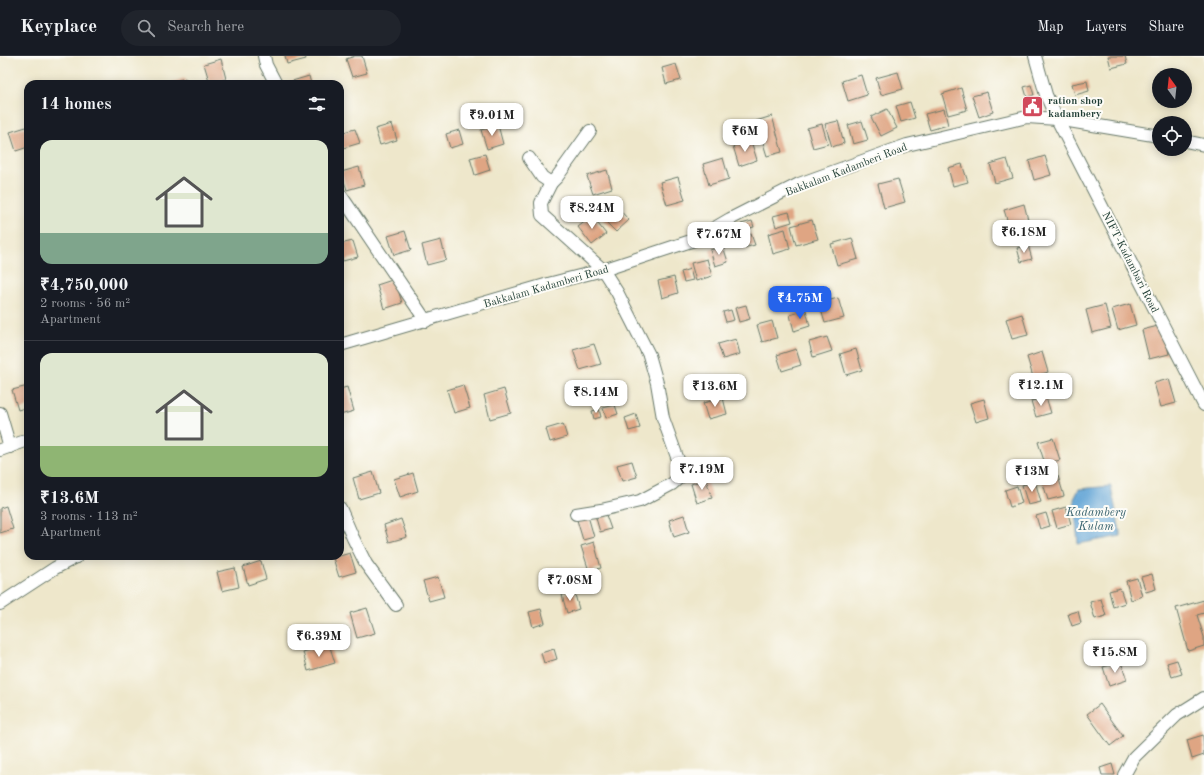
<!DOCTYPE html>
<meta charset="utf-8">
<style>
body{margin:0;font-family:"Old Standard TT",serif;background:#20242c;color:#f1f3f6;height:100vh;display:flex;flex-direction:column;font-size:15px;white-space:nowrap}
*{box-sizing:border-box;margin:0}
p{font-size:13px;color:#9ea1a6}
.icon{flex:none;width:22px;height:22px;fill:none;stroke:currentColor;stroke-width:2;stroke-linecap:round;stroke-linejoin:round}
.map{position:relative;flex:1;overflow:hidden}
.drawer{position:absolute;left:24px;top:24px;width:320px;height:480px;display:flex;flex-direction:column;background:#171b24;border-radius:12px;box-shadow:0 2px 10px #0003}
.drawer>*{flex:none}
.needle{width:26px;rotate:345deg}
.fabs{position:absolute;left:1152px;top:12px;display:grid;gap:8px}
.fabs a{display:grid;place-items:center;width:40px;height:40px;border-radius:50%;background:#171b24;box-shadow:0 2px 10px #0003;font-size:20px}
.price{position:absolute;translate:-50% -34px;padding:0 9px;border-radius:8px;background:#fff;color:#222;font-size:13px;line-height:26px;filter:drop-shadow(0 1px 2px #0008)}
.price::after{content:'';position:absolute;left:50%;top:24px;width:12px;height:9px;margin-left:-6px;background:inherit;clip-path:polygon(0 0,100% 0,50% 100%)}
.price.on{background:#2563eb;color:#fff}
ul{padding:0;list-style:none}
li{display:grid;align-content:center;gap:8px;height:212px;padding:0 16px}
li+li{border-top:1px solid #363941}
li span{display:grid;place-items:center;height:124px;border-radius:12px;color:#555}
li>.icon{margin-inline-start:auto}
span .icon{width:72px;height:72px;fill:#fffc;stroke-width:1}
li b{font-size:17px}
h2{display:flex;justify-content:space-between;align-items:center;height:48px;padding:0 16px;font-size:17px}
header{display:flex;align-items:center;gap:24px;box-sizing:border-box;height:56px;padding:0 20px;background:#171b24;border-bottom:1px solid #363941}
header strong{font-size:19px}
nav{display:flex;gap:22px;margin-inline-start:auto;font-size:14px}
.search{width:280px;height:36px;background:#20242c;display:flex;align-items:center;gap:10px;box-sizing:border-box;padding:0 14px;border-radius:22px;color:#9ea1a6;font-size:15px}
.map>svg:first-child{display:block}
.water{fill:#62a4d6;stroke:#407085}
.building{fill:#dfa583}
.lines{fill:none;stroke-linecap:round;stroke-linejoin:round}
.minor-casing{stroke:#677869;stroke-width:14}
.minor{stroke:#fff;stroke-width:12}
.labels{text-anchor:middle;stroke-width:4;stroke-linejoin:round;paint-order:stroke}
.poi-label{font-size:11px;font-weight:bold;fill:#1f3d34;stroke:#fdfcf7;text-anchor:start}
.street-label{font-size:11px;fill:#1f3d34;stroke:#fdfcf7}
.water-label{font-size:12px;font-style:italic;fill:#36616d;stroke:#fdfcf7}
</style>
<header>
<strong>Keyplace</strong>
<div class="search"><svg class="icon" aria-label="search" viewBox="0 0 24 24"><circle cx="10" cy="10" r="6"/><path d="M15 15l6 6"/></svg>Search here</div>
<nav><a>Map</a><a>Layers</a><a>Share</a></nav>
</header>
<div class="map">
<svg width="1204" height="719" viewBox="0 0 1204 719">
<rect width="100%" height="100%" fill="#fdfcf7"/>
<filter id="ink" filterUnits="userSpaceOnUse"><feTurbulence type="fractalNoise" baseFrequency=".025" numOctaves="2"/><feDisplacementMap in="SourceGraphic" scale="8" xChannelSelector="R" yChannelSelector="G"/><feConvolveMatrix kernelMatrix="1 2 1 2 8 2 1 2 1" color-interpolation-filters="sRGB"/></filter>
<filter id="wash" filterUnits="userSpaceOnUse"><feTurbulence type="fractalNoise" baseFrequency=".012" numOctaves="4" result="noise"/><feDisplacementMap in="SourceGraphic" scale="16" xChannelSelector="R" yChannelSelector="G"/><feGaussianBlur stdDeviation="0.9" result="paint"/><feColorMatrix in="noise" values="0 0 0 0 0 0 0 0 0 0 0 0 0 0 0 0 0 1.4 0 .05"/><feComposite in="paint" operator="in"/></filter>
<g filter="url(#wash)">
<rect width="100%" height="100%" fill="#eee7cb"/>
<path class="water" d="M1111,430L1121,480L1078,488L1074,443L1079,433Z"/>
<g id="blocks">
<g class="building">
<path d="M285,0H305L306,3L287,8Z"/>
<path d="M355,0H362L367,17L352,21L346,3Z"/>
<path d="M1108,0H1125L1127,8L1111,12Z"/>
<path d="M221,3L226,23L210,28L204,8Z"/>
<path d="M676,8L681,24L666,28L662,12Z"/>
<path d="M898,16L903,33L881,39L876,22Z"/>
<path d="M861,19L867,39L848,45L842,25Z"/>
<path d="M309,20L311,28H290L289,26Z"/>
<path d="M185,22L187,28H170V27Z"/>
<path d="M1087,25L1089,35L1075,39L1072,28Z"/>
<path d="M1031,29L1034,39L1027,41L1024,31Z"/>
<path d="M961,32L967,54L948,59L942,38Z"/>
<path d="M987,36L993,56L979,61L972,40Z"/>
<path d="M910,46L915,62L901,66L896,50Z"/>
<path d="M887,53L897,72L881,80L871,61Z"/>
<path d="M944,53L948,69L930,74L925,58Z"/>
<path d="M772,60L782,96L767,100L756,65Z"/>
<path d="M838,65L844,87L832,91L825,68Z"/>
<path d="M862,65L868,84L853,88L848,69Z"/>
<path d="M392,68L397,84L380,89L375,73Z"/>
<path d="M822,68L828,88L813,92L807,72Z"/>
<path d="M498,69L503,88L487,93L481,74Z"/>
<path d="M26,71L28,76V91L16,95L10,76Z"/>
<path d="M355,73L360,87L340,93V77Z"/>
<path d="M459,74L463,88L450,92L446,78Z"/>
<path d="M751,85L757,104L739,110L733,90Z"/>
<path d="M485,98L490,114L475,119L470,102Z"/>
<path d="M1045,100L1051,119L1034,124L1029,105Z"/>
<path d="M723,102L729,123L709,129L703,108Z"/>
<path d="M1007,103L1013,122L995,127L990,108Z"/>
<path d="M962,108L968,126L953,130L948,112Z"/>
<path d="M359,111L364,129L347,134L341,116Z"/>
<path d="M607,114L612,132L593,138L587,120Z"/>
<path d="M678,121L685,144L667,149L660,126Z"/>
<path d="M898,123L905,146L884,152L878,128Z"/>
<path d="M613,147L629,164L616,176L600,160Z"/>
<path d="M1024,148L1028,164L1009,170L1004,154Z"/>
<path d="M789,156L792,166L776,171L773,160Z"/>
<path d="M592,160L606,178L592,189L578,171Z"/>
<path d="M812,164L818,183L796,189L791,170Z"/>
<path d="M752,165L754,171L743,174L741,168Z"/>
<path d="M738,169L741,177L730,180L728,172Z"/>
<path d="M785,173L790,193L773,198L768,178Z"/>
<path d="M405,175L411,194L394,199L388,180Z"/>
<path d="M751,178L755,189L743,192L740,181Z"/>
<path d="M852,182L858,203L837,209L831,188Z"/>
<path d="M441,184L446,204L427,209L422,189Z"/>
<path d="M353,185L358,201L343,205L340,195V188Z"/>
<path d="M1028,189L1032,203L1021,206L1017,192Z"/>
<path d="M723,190L728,206L715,210L710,194Z"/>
<path d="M707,203L712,220L696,225L691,207Z"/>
<path d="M690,213L693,224L684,226L681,216Z"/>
<path d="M674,221L678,237L662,242L658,225Z"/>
<path d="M395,223L402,247L384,253L377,229Z"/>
<path d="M838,242L844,262L825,267L819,247Z"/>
<path d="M1130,248L1136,269L1118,274L1112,253Z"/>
<path d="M746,249L750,263L739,266L735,252Z"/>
<path d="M1105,249L1111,272L1092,277L1086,254Z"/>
<path d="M731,254L734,264L726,266L723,256Z"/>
<path d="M806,254L810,270L794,275L790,259Z"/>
<path d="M1022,258L1028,279L1012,283L1006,263Z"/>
<path d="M772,265L777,282L762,286L757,269Z"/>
<path d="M1162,269L1169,298L1149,303L1142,274Z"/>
<path d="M827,281L832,295L813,301L809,286Z"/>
<path d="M736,283L740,298L723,303L718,288Z"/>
<path d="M594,288L601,308L580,314L573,294Z"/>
<path d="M796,293L801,309L782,315L777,299Z"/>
<path d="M856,293L862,314L846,319L840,298Z"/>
<path d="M1042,296L1048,316L1033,321L1027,301Z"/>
<path d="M1169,323L1176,347L1161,351L1154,327Z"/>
<path d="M463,329L470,352L454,357L447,334Z"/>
<path d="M28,330V351L18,354L12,334Z"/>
<path d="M347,331L354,355L340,359V333Z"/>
<path d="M504,333L511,357L490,363L484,339Z"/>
<path d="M1046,341L1051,357L1036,361L1031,345Z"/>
<path d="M723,342L727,358L708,363L703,347Z"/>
<path d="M984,343L989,362L976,366L970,347Z"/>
<path d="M615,349L618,358L606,362L603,352Z"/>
<path d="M599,353L601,361L594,363L592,355Z"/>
<path d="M636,358L640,372L629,375L625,362Z"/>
<path d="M563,368L567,381L550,386L546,373Z"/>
<path d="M1053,382L1060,404L1045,408L1038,386Z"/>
<path d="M632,405L637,421L622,425L617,409Z"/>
<path d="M373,416L379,437L359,443L353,422Z"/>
<path d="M413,417L418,435L400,441L394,423Z"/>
<path d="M1058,420L1064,440L1048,444L1042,424Z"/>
<path d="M706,423L712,442L697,447L691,428Z"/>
<path d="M1035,425L1041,446L1028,449L1022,429Z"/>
<path d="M1017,430L1022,447L1010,451L1005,434Z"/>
<path d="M6,450L13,473L0,477V452Z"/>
<path d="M1066,451L1071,468L1057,472L1052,455Z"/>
<path d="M1046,457L1050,470L1040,473L1036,460Z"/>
<path d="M606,459L611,473L600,476L596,462Z"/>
<path d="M684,459L689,476L674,481L669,464Z"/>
<path d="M588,460L594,481L583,484L577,464Z"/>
<path d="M401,463L407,481L389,486L384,469Z"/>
<path d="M594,486L601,512L589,515L581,490Z"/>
<path d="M350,497L356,516L339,521L333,502Z"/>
<path d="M261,505L266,523L248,529L243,511Z"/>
<path d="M235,512L239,531L222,535L217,516Z"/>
<path d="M1152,518L1156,533L1146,536L1141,521Z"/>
<path d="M438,521L444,541L429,545L423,525Z"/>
<path d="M1137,522L1142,540L1131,544L1126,525Z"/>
<path d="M1120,532L1125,547L1113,551L1109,535Z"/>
<path d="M574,535L579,553L567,557L562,539Z"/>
<path d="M1101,543L1106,560L1095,563L1090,546Z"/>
<path d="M1204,544V557L1197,559L1204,581V590L1188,595L1176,552Z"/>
<path d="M367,552L375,577L357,582L350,557Z"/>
<path d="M541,553L545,567L533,571L529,556Z"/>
<path d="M1078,555L1081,567L1072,570L1068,558Z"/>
<path d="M329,588L335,607L308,615L303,596Z"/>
<path d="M1112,588L1116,602L1100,607L1096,592Z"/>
<path d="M554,593L557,603L544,607L541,597Z"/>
<path d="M1177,604L1182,618L1172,621L1167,607Z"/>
<path d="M1121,606L1127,624L1109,630L1103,611Z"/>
<path d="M1100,648L1123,680L1110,690L1087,658Z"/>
<path d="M1203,679L1204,699L1192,703L1187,684Z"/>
<path d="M1112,708L1115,719H1102L1100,712Z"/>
</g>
</g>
</g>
<g filter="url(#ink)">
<use href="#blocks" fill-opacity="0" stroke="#677869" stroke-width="1"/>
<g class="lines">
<defs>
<g id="minor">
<path d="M264,0L266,9L276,28"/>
<path d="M1035,0L1046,39L1057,63L1204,349"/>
<path d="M1185,85L1204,89"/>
<path d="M529,102L542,121L551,127"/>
<path d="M340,138L426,265"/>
<path d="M340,289L552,227L603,214L694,184L730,163L799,128L907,89L1027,61L1057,63L1159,80"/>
<path d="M0,357L10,391"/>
<path d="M0,394L28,384"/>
<path d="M340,452L353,482L366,508L396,549"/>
<path d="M576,458L601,454L640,445L672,428L682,419L681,412L663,362L657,327L649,299L617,236L603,214L542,159L541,147L551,127L557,121L590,75"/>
<path d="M0,548L55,512L78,500"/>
<path d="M1124,719L1134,701L1177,659L1204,642"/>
</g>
</defs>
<use href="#minor" class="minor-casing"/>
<use href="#minor" class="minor"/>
</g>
</g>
<defs>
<symbol id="civic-square" viewBox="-11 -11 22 22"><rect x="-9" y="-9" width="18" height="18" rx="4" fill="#d1495b" stroke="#fdfcf7"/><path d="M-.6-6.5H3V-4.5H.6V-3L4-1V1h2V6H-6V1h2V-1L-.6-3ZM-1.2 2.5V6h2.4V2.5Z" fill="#fff"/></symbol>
</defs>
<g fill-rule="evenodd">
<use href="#civic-square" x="1020" y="38" width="25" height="25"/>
</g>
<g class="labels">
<g class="poi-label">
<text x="1048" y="48">ration shop<tspan x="1048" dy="13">kadambery</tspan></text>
</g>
<g class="street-label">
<text transform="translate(846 113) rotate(-21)" y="4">Bakkalam Kadamberi Road</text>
<text transform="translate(1131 206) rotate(63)" y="4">NIFT-Kadambari Road</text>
<text transform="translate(546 230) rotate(-16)" y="4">Bakkalam Kadamberi Road</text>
</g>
<g class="water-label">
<text x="1096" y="460">Kadambery<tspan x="1096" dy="14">Kulam</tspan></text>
</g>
</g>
</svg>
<div class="fabs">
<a><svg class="needle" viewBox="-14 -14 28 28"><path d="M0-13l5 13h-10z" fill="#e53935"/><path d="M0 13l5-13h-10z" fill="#9ea1a6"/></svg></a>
<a><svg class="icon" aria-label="locate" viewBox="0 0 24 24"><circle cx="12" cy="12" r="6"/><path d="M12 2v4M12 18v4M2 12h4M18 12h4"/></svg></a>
</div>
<b class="price" style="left:492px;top:81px">₹9.01M</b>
<b class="price" style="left:745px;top:97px">₹6M</b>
<b class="price" style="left:592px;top:174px">₹8.24M</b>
<b class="price" style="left:1024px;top:198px">₹6.18M</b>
<b class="price" style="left:719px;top:200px">₹7.67M</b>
<b class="price on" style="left:800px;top:264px">₹4.75M</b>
<b class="price" style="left:1041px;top:351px">₹12.1M</b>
<b class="price" style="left:715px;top:352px">₹13.6M</b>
<b class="price" style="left:596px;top:358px">₹8.14M</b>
<b class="price" style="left:702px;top:435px">₹7.19M</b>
<b class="price" style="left:1032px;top:437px">₹13M</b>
<b class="price" style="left:570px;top:546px">₹7.08M</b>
<b class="price" style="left:319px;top:602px">₹6.39M</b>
<b class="price" style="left:1115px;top:618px">₹15.8M</b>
<section class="drawer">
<h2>14 homes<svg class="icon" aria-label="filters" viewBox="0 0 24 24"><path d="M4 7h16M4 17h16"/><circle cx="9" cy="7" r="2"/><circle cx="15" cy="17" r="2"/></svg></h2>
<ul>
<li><span style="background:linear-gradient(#dfe7d0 75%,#7fa58c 0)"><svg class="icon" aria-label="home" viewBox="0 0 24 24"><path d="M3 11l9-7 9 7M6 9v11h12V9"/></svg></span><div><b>₹4,750,000</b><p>2 rooms · 56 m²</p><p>Apartment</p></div></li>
<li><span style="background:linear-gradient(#dfe7d0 75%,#8fb573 0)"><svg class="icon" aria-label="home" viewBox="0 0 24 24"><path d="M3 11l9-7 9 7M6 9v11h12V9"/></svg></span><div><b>₹13.6M</b><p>3 rooms · 113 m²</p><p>Apartment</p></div></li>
</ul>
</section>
</div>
